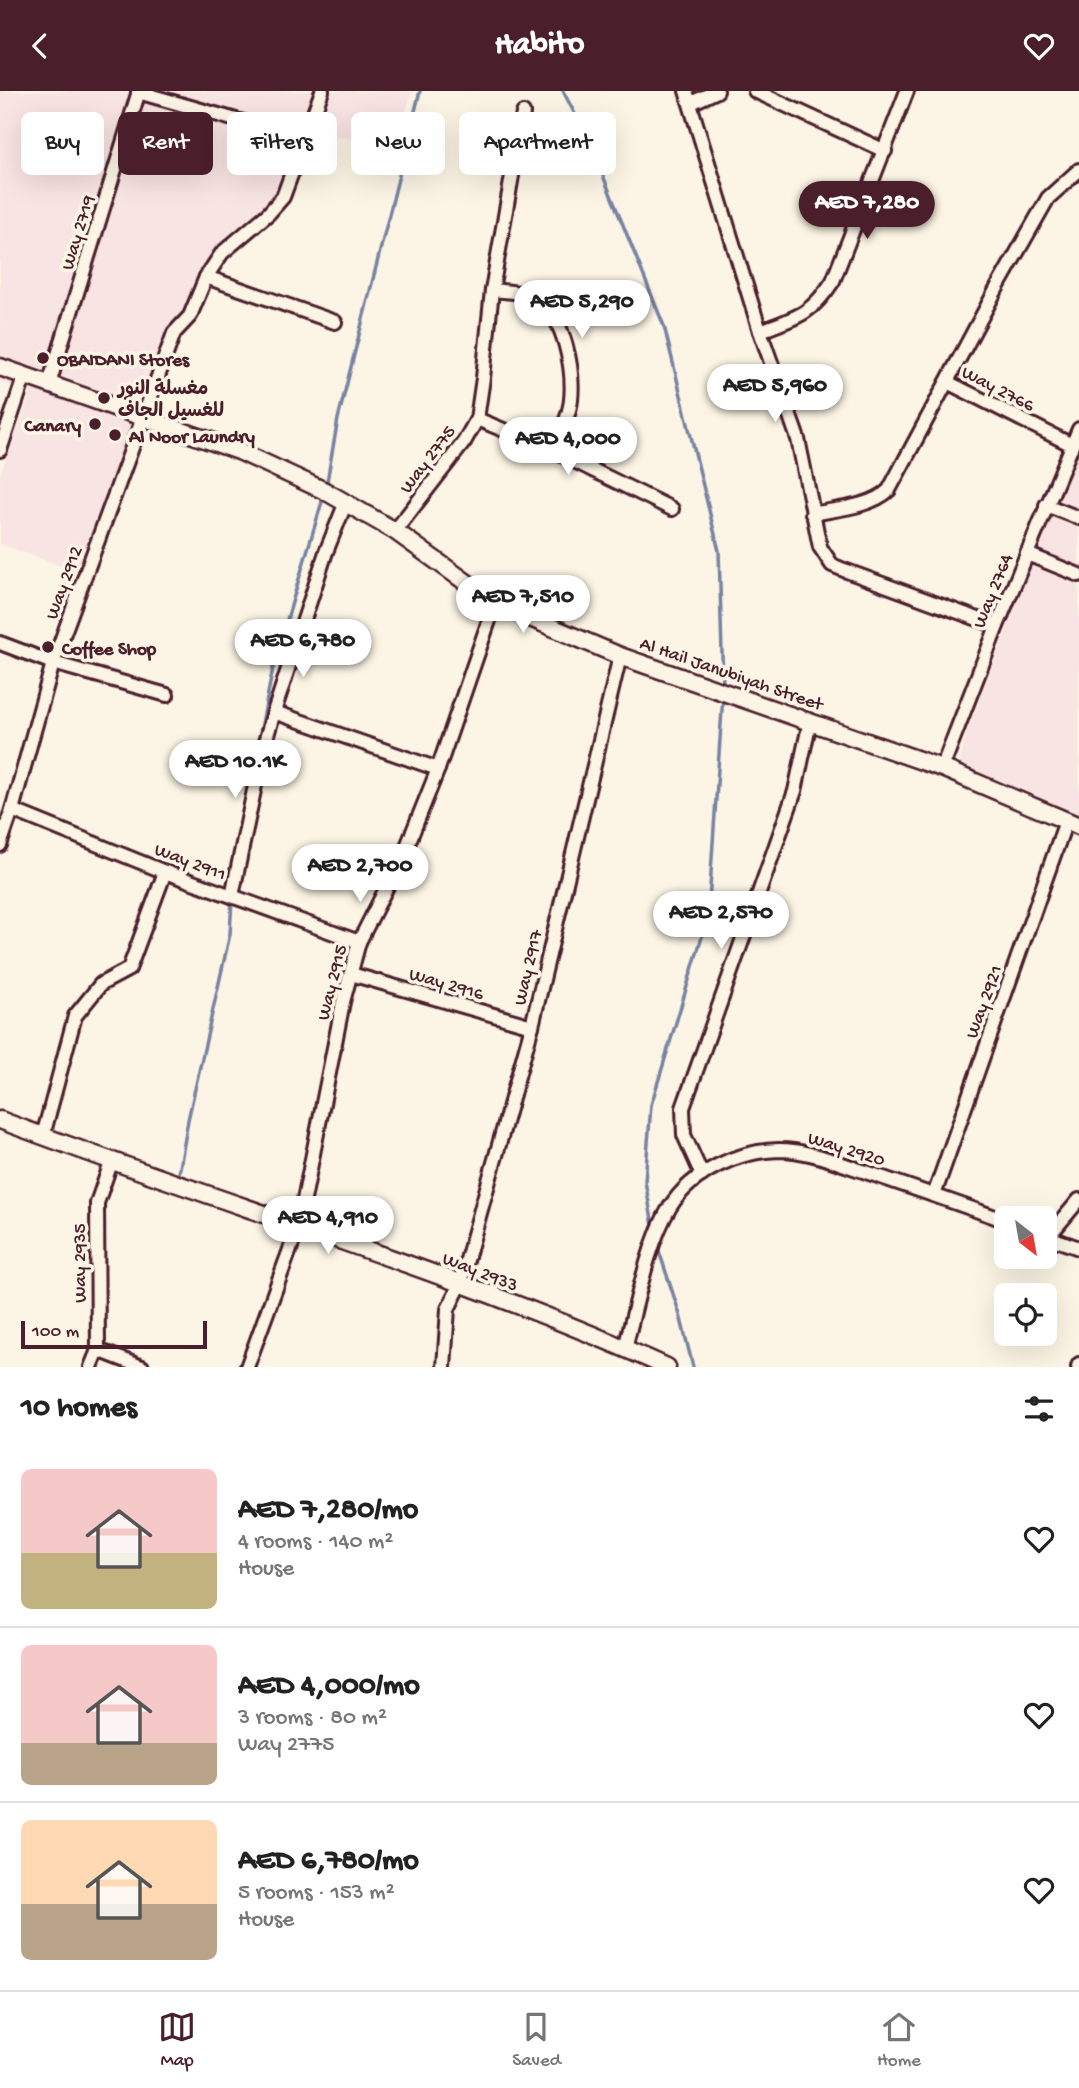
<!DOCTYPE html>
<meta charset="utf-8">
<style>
body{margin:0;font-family:"Gochi Hand","Playpen Sans Arabic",sans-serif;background:#f6f6f6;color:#222;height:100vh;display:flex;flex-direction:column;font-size:26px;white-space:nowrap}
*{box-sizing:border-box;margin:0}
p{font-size:23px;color:#767676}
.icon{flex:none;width:38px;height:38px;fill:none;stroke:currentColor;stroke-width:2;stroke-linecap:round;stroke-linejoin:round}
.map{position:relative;height:1276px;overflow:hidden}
.sheet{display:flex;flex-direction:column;background:#fff;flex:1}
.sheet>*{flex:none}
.top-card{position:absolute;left:21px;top:21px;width:700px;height:63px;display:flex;gap:14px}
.needle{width:46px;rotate:149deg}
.fabs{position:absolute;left:994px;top:1115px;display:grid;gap:14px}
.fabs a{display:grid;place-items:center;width:63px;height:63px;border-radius:10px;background:#fff;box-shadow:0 7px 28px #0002;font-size:35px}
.scale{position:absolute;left:21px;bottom:18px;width:186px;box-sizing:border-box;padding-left:7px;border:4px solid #4a1f2b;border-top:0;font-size:19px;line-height:24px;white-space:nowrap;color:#4a1f2b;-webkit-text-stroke:5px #fcf5e5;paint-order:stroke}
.price{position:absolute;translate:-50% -60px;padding:0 16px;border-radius:24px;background:#fff;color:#222;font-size:23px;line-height:46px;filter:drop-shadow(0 2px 4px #0008)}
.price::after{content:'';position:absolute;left:50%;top:42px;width:21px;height:16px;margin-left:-10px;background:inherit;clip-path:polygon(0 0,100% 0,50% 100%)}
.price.on{background:#4a1f2b;color:#fff}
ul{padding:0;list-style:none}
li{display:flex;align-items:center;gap:21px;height:175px;padding:0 21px}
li+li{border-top:2px solid #e0e0e0}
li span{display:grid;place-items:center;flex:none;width:196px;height:140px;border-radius:10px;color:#555}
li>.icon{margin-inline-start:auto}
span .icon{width:84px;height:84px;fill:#fffc;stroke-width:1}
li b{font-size:30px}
h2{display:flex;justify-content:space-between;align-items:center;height:84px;padding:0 21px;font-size:30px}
.tag{padding:0 24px;border-radius:10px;background:#fff;box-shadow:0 7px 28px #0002;font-size:24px;line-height:63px}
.tag.on{background:#4a1f2b;color:#fff}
header{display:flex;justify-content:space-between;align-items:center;height:91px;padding:0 21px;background:#4a1f2b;color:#fff;font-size:32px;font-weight:800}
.dock{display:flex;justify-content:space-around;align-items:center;height:98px;border-top:2px solid #e0e0e0;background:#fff;font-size:19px;color:#767676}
.dock a{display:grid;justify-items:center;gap:4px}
.dock .on{color:#4a1f2b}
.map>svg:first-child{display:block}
.built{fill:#f8e4e2}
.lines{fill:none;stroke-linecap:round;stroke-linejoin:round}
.stream{stroke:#7783a2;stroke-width:3.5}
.minor-casing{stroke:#4a1f2b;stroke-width:18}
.tertiary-casing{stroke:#4a1f2b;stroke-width:21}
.minor{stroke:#fcf5e5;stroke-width:12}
.tertiary{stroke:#fcf5e5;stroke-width:16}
.poi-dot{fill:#4a1f2b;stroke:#fcf5e5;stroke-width:2.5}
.labels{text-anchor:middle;stroke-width:7;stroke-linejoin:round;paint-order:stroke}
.street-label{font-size:19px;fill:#4a1f2b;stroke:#fcf5e5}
.poi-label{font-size:19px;font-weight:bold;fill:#4a1f2b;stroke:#fcf5e5;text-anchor:start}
</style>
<header><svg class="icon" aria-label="back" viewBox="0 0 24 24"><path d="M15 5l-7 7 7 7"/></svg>Habito<svg class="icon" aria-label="heart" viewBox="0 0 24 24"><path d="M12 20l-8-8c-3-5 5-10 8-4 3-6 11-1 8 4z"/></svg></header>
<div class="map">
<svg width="1079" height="1276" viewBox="0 0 1079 1276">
<rect width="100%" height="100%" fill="#fcf5e5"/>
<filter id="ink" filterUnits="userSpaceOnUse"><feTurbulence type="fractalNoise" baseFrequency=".0143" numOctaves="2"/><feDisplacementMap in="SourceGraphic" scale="14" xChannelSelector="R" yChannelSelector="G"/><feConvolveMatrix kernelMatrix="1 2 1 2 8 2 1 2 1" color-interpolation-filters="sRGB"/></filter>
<g filter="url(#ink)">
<g class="built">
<path d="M0,0H412L396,56L314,41L291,99L220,171L184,237L157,298L92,486L0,453V383L31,303L0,291Z"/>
<path d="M1079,362V724L959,675L966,643L1056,412Z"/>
</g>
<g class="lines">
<g class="stream">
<path d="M563,0L589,50L664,235L719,460L723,597"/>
<path d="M326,396L338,328L420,0"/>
<path d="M258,653L274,572L324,404"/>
<path d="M230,790V783L239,743"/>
<path d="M178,1089L188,1029L230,843L232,808"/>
<path d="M654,1140L645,1090L651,1014L708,826L723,604"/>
<path d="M657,1154L680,1224L693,1276"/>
</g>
<defs>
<g id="minor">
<path d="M686,0L760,240L798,348L820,456L832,474L844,479L997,535"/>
<path d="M755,0L885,60"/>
<path d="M138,1L303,48"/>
<path d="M691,12L717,0"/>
<path d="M206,186L335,231"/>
<path d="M492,199C506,201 526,200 539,209C565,228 574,279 571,309C569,327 560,344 554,360"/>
<path d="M760,240C797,226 810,225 833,190L907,0"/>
<path d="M947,291L1072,354"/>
<path d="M49,293L139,0"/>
<path d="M477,328L554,360L672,418"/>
<path d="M0,359L25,284"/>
<path d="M346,411L326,461L274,621L438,678"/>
<path d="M1046,414L1079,427"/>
<path d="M812,423C836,418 871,416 889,399L998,195L1048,107L1079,79"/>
<path d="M395,440L464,351L477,328L483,287L492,199L523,22"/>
<path d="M1027,463L1079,484"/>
<path d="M0,552L53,572L167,604"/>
<path d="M942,677L997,535L1079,338"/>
<path d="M12,719L165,781L359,851"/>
<path d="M0,754L12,719L53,572L174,242L190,225L206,186L222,162L268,123L283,106L322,0"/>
<path d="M232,805L262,661L274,621"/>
<path d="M351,883L532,935"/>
<path d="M43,1045L75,925L101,893L129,878L165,781"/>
<path d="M702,1084L684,1044L683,1017L795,700L810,630"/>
<path d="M934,1104L1066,730"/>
<path d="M1045,1145L1079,1157"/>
<path d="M1048,1146L1079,1109"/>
<path d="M625,1257C636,1216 648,1151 670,1116C692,1081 738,1060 779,1059C809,1059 838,1072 866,1081C913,1097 960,1113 1006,1130"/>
<path d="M98,1259L142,1276"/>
<path d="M91,1276L98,1259L97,1112L112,1069"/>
<path d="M247,1276L299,1134L343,911L359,851L406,758L438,678L495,512"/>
<path d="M444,1276L448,1218L460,1194L532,935L620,565"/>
<path d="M1078,1276L1079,1273"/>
</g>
<g id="tertiary">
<path d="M0,276L239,360L325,400L395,440L495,512L620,565L942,677L1079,735"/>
<path d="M0,1029C221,1113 451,1179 667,1276"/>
</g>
</defs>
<use href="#minor" class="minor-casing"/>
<use href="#tertiary" class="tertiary-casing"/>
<use href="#minor" class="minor"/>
<use href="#tertiary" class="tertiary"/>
</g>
</g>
<g class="poi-dot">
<circle cx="43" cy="267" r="7"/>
<circle cx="104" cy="307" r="7"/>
<circle cx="95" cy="333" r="7"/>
<circle cx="115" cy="344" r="7"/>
<circle cx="48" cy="556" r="7"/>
</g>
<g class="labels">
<g class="street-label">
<text transform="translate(76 141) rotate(-73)" y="7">Way 2719</text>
<text transform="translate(999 296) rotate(27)" y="7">Way 2766</text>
<text transform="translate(426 367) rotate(-53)" y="7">Way 2775</text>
<text transform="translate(62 491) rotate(-70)" y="7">Way 2912</text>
<text transform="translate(991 499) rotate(-68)" y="7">Way 2764</text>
<text transform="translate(732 581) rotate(19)" y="7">Al Hail Janubiyah Street</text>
<text transform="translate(191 769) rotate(21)" y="7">Way 2911</text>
<text transform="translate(526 876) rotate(-77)" y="7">Way 2917</text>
<text transform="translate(330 891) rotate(-76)" y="7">Way 2915</text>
<text transform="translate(447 891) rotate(16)" y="7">Way 2916</text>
<text transform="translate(982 910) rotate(-70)" y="7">Way 2921</text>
<text transform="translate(847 1056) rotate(17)" y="7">Way 2920</text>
<text transform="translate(78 1172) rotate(-90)" y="7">Way 2935</text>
<text transform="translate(481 1179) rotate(21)" y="7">Way 2933</text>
</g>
<g class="poi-label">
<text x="57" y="274">OBAIDANI Stores</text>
<text x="118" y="303">مغسلة النور<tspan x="118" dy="22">للغسيل الجاف</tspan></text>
<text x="81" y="340" text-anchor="end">Canary</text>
<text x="129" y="351">Al Noor Laundry</text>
<text x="62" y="563">Coffee Shop</text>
</g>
</g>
</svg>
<div class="fabs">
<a><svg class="needle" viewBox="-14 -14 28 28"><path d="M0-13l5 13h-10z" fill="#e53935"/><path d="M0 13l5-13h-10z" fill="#767676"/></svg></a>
<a><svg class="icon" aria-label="locate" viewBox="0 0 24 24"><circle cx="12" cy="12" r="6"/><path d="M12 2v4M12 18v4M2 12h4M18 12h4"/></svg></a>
</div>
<div class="scale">100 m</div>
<b class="price on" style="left:867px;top:150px">AED 7,280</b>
<b class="price" style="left:582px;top:249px">AED 5,290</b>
<b class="price" style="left:775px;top:333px">AED 5,960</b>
<b class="price" style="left:568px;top:386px">AED 4,000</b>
<b class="price" style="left:523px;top:544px">AED 7,510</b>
<b class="price" style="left:303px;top:588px">AED 6,780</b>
<b class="price" style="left:235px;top:709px">AED 10.1K</b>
<b class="price" style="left:360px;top:813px">AED 2,700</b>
<b class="price" style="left:721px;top:860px">AED 2,570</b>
<b class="price" style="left:328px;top:1165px">AED 4,910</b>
<div class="top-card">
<a class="tag">Buy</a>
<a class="tag on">Rent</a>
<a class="tag">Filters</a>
<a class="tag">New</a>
<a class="tag">Apartment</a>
</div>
</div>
<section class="sheet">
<h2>10 homes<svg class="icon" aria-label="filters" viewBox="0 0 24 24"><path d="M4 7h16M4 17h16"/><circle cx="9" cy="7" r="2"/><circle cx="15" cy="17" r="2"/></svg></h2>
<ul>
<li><span style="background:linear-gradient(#f6c9c9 60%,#c2b280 0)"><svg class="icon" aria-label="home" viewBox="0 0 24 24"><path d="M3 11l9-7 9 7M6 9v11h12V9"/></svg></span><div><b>AED 7,280/mo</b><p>4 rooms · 140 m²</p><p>House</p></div><svg class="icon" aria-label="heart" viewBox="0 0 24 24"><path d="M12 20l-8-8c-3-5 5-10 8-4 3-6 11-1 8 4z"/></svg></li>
<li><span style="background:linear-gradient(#f6c9c9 70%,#b9a48a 0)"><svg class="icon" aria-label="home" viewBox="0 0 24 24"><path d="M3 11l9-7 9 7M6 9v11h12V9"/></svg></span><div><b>AED 4,000/mo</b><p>3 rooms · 80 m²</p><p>Way 2775</p></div><svg class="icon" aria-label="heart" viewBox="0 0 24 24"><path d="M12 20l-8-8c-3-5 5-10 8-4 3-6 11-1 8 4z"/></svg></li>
<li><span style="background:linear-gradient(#ffd9b3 60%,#b9a48a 0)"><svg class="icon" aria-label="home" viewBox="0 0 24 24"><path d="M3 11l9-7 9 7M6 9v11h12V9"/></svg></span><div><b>AED 6,780/mo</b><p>5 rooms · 153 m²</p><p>House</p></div><svg class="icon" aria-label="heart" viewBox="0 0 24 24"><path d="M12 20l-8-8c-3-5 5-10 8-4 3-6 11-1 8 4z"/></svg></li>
</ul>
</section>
<nav class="dock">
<a class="on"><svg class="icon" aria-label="map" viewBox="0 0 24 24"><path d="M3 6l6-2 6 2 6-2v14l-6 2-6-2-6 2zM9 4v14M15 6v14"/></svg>Map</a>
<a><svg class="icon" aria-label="saved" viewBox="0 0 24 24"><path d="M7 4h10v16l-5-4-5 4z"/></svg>Saved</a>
<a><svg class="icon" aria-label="home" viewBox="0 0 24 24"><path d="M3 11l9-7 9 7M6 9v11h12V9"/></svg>Home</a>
</nav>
